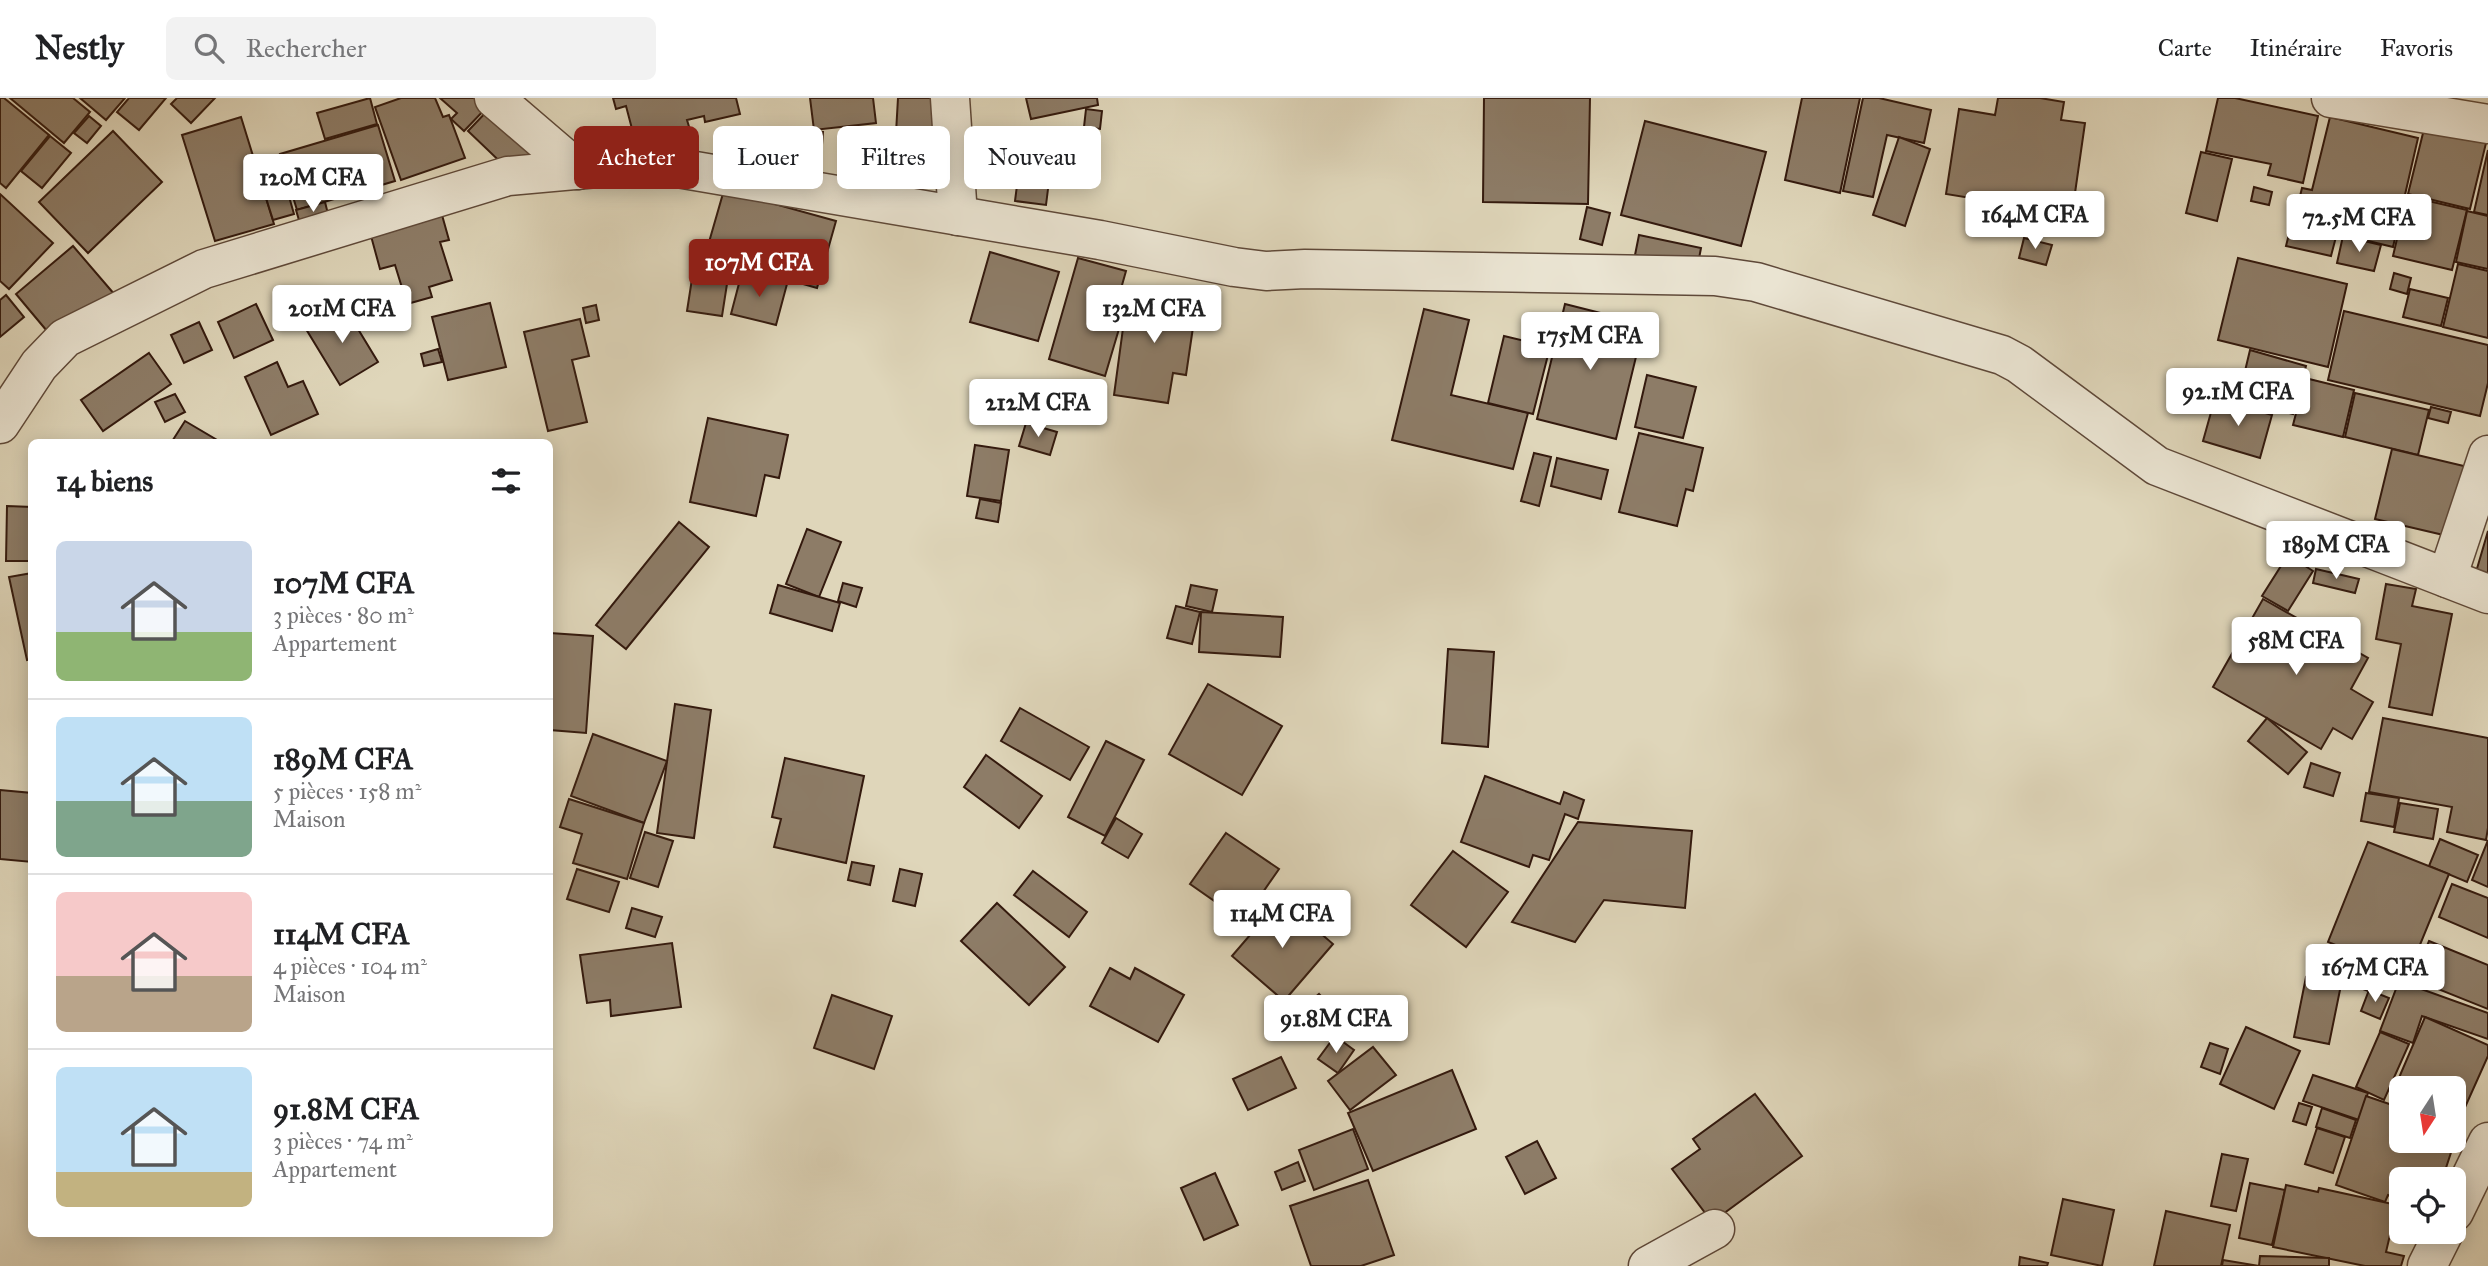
<!DOCTYPE html>
<html lang="fr">
<meta charset="utf-8">
<style>
body{margin:0;font-family:"IM FELL Great Primer",serif;background:#f2f2f2;color:#202124;height:100vh;display:flex;flex-direction:column;font-size:26px;white-space:nowrap}
*{box-sizing:border-box;margin:0}
p{font-size:23px;color:#757577}
.icon{flex:none;width:38px;height:38px;fill:none;stroke:currentColor;stroke-width:2;stroke-linecap:round;stroke-linejoin:round}
.map{position:relative;flex:1;overflow:hidden}
.drawer{position:absolute;left:28px;top:341px;width:525px;height:798px;display:flex;flex-direction:column;background:#fff;border-radius:10px;box-shadow:0 4px 18px #0003}
.drawer>*{flex:none}
.hud{position:absolute;left:574px;top:28px;width:665px;height:63px;display:flex;gap:14px}
.needle{width:46px;rotate:192deg}
.buttons{position:absolute;left:2389px;top:978px;display:grid;gap:14px}
.buttons a{display:grid;place-items:center;width:77px;height:77px;border-radius:10px;background:#fff;box-shadow:0 4px 18px #0003;font-size:35px}
.price{position:absolute;translate:-50% -60px;padding:0 16px;border-radius:7px;background:#fff;color:#222;font-size:23px;line-height:46px;filter:drop-shadow(0 2px 4px #0008)}
.price::after{content:'';position:absolute;left:50%;top:42px;width:21px;height:16px;margin-left:-10px;background:inherit;clip-path:polygon(0 0,100% 0,50% 100%)}
.price.on{background:#8f2418;color:#fff}
ul{padding:0;list-style:none}
li{display:flex;align-items:center;gap:21px;height:175px;padding:0 28px}
li+li{border-top:2px solid #e0e0e0}
li span{display:grid;place-items:center;flex:none;width:196px;height:140px;border-radius:10px;color:#555}
li>.icon{margin-inline-start:auto}
span .icon{width:84px;height:84px;fill:#fffc;stroke-width:1}
li b{font-size:30px}
h2{display:flex;justify-content:space-between;align-items:center;height:84px;padding:0 28px;font-size:30px}
.chip{padding:0 24px;border-radius:10px;background:#fff;box-shadow:0 4px 18px #0003;font-size:24px;line-height:63px}
.chip.on{background:#8f2418;color:#fff}
header{display:flex;align-items:center;gap:42px;box-sizing:border-box;height:98px;padding:0 35px;background:#fff;border-bottom:2px solid #e0e0e0}
header strong{font-size:33px}
nav{display:flex;gap:38px;margin-inline-start:auto;font-size:24px}
.search{width:490px;height:63px;background:#f2f2f2;display:flex;align-items:center;gap:18px;box-sizing:border-box;padding:0 24px;border-radius:10px;color:#757577;font-size:26px}
.map>svg:first-child{display:block}
.building{fill:#8d7c67;stroke:#341a0e;stroke-width:2}
.lines{fill:none;stroke-linecap:round;stroke-linejoin:round}
.minor-casing{stroke:#5f4939;stroke-width:41}
.minor{stroke:#eae4d2;stroke-width:38}
</style>
<header>
<strong>Nestly</strong>
<div class="search"><svg class="icon" aria-label="search" viewBox="0 0 24 24"><circle cx="10" cy="10" r="6"/><path d="M15 15l6 6"/></svg>Rechercher</div>
<nav><a>Carte</a><a>Itinéraire</a><a>Favoris</a></nav>
</header>
<div class="map">
<svg width="2488" height="1168" viewBox="0 0 2488 1168">
<rect width="100%" height="100%" fill="#dfd6ba"/>
<filter id="stains"><feTurbulence type="fractalNoise" baseFrequency=".00286" numOctaves="4"/><feColorMatrix values="0 0 0 0 .2 0 0 0 0 .09 0 0 0 0 .02 0 0 0 .5 -.17"/></filter>
<radialGradient id="worn" r=".72"><stop offset=".6" stop-color="#630" stop-opacity="0"/><stop offset="1" stop-color="#630" stop-opacity=".3"/></radialGradient>
<g class="building">
<path d="M0,0H4L49,37L6,90L0,85Z"/>
<path d="M10,0H73L90,14L64,45Z"/>
<path d="M80,0H125L106,22Z"/>
<path d="M129,0H166L139,32L117,14Z"/>
<path d="M177,0H215L191,25L171,6Z"/>
<path d="M370,0L377,26L325,41L317,15Z"/>
<path d="M401,0H435L443,19L449,17L465,60L401,82L375,9Z"/>
<path d="M440,0H482L489,7L464,33L451,21L457,15Z"/>
<path d="M613,0H736L740,16L705,24L704,18L687,22L690,32L636,46L626,8L616,11Z"/>
<path d="M810,0H873L876,25L814,32Z"/>
<path d="M898,0H950L948,38L896,35Z"/>
<path d="M1026,0H1097L1098,7L1031,21Z"/>
<path d="M1484,0H1590L1588,106L1483,104Z"/>
<path d="M1802,0H1860L1840,95L1785,82Z"/>
<path d="M1863,0H1879L1931,12L1924,45L1887,37L1873,99L1843,93Z"/>
<path d="M1998,0H2040L2064,4L2061,22L2085,25L2071,123L2025,115L2026,109L1946,96L1959,11L1995,17Z"/>
<path d="M2218,0H2235L2318,18L2303,85L2268,77L2271,66L2206,53Z"/>
<path d="M491,9L536,51L512,75L468,33Z"/>
<path d="M1086,11L1102,13L1100,31L1084,29Z"/>
<path d="M89,18L101,28L87,45L74,35Z"/>
<path d="M241,19L274,126L215,143L182,37Z"/>
<path d="M2330,19L2418,40L2393,149L2356,140L2361,119L2345,115L2341,134L2294,123L2302,90L2312,92Z"/>
<path d="M1645,23L1766,54L1741,148L1621,117Z"/>
<path d="M378,27L395,83L297,112L280,56Z"/>
<path d="M2425,27L2487,41L2470,111L2408,96Z"/>
<path d="M861,30L883,31L882,55L859,53Z"/>
<path d="M798,32L823,34L821,60L796,58Z"/>
<path d="M113,33L162,84L88,155L39,104Z"/>
<path d="M50,38L71,55L42,90L21,73Z"/>
<path d="M1899,39L1930,51L1905,128L1873,117Z"/>
<path d="M2488,52V117L2474,114Z"/>
<path d="M2201,54L2232,61L2217,123L2186,115Z"/>
<path d="M1019,72L1050,75L1046,107L1015,103Z"/>
<path d="M282,74L294,116L273,122L260,81Z"/>
<path d="M2254,89L2272,94L2269,107L2251,103Z"/>
<path d="M724,92L836,123L817,190L705,158Z"/>
<path d="M0,96L53,145L9,191L0,183Z"/>
<path d="M2407,98L2467,112L2452,172L2393,158Z"/>
<path d="M325,104L329,120L301,129L296,112Z"/>
<path d="M1587,109L1610,115L1602,147L1580,141Z"/>
<path d="M2467,113L2488,118V171L2456,164Z"/>
<path d="M442,117L449,142L440,144L452,182L429,189L432,199L407,206L395,167L380,171L371,138Z"/>
<path d="M2292,124L2337,135L2331,158L2286,148Z"/>
<path d="M1639,137L1701,150L1697,171L1635,157Z"/>
<path d="M2343,138L2381,147L2374,173L2337,165Z"/>
<path d="M2024,140L2052,147L2046,167L2019,160Z"/>
<path d="M73,148L115,197L57,245L16,196Z"/>
<path d="M990,154L1059,174L1038,243L970,224Z"/>
<path d="M1078,160L1126,173L1115,212L1124,214L1105,278L1049,261Z"/>
<path d="M2238,160L2347,186L2328,269L2218,242Z"/>
<path d="M2458,166L2488,173V240L2443,229Z"/>
<path d="M694,168L729,173L722,218L687,213Z"/>
<path d="M742,174L787,186L776,227L731,216Z"/>
<path d="M2394,175L2411,180L2407,196L2390,191Z"/>
<path d="M2410,191L2448,200L2441,228L2403,219Z"/>
<path d="M1128,193L1197,202L1186,277L1173,275L1168,305L1114,297Z"/>
<path d="M6,197L24,219L0,239V202Z"/>
<path d="M490,205L506,269L448,282L432,219Z"/>
<path d="M256,206L273,242L234,260L218,224Z"/>
<path d="M1565,206L1644,226L1616,341L1537,321Z"/>
<path d="M596,207L599,222L586,225L583,210Z"/>
<path d="M344,208L378,264L340,287L306,231Z"/>
<path d="M1424,211L1469,222L1451,297L1528,315L1513,371L1392,342Z"/>
<path d="M2344,213L2488,247V285L2480,318L2328,282Z"/>
<path d="M580,221L589,258L572,262L587,324L548,333L524,234Z"/>
<path d="M199,224L212,252L184,265L171,237Z"/>
<path d="M1504,238L1550,249L1533,316L1488,305Z"/>
<path d="M438,251L442,264L424,268L421,256Z"/>
<path d="M2250,252L2306,268L2293,316L2256,306L2264,278L2245,273Z"/>
<path d="M149,255L171,286L103,333L81,302Z"/>
<path d="M277,264L288,289L303,283L318,316L271,337L245,279Z"/>
<path d="M1647,277L1696,289L1683,340L1635,329Z"/>
<path d="M2305,280L2354,292L2343,339L2293,327Z"/>
<path d="M2355,295L2429,312L2418,357L2345,339Z"/>
<path d="M175,296L185,314L165,324L155,304Z"/>
<path d="M2215,300L2272,317L2260,360L2203,343Z"/>
<path d="M2431,309L2451,314L2448,325L2428,320Z"/>
<path d="M708,320L788,337L779,380L765,377L756,418L690,404Z"/>
<path d="M185,323L217,342L216,345H171Z"/>
<path d="M1026,325L1057,334L1050,357L1019,348Z"/>
<path d="M1639,335L1703,350L1693,393L1686,391L1677,428L1619,414Z"/>
<path d="M975,347L1009,352L1001,403L967,398Z"/>
<path d="M2392,351L2468,369L2452,439L2375,421Z"/>
<path d="M1534,355L1551,359L1539,408L1521,403Z"/>
<path d="M1557,360L1608,372L1601,401L1551,388Z"/>
<path d="M980,401L1001,405L998,424L976,420Z"/>
<path d="M7,408L32,409V463H6Z"/>
<path d="M679,424L709,449L626,551L596,527Z"/>
<path d="M807,431L841,444L819,499L786,486Z"/>
<path d="M2488,433V478L2476,474Z"/>
<path d="M2288,457L2313,473L2288,513L2262,498Z"/>
<path d="M2316,471L2359,481L2355,495L2313,485Z"/>
<path d="M32,475V561L27,562L9,479Z"/>
<path d="M843,485L862,490L856,509L838,503Z"/>
<path d="M2386,486L2416,491L2412,508L2452,516L2432,617L2389,609L2401,546L2376,541Z"/>
<path d="M778,487L840,505L832,533L770,515Z"/>
<path d="M1191,487L1217,492L1212,514L1186,508Z"/>
<path d="M2263,501L2368,560L2351,591L2373,604L2352,641L2333,630L2321,651L2213,589Z"/>
<path d="M1176,508L1200,514L1192,546L1167,540Z"/>
<path d="M1201,514L1283,519L1280,559L1199,554Z"/>
<path d="M550,535L593,538L586,635L550,632Z"/>
<path d="M1448,551L1494,554L1488,649L1442,645Z"/>
<path d="M1208,586L1282,628L1242,697L1169,656Z"/>
<path d="M675,606L711,612L694,740L657,735Z"/>
<path d="M1020,610L1089,649L1070,682L1001,643Z"/>
<path d="M2267,620L2307,654L2288,676L2248,643Z"/>
<path d="M2383,620L2488,640V730L2486,742L2447,734L2452,709L2369,694Z"/>
<path d="M593,636L667,663L644,725L571,698Z"/>
<path d="M1106,643L1144,662L1105,738L1068,719Z"/>
<path d="M986,657L1042,698L1019,730L964,689Z"/>
<path d="M785,660L864,678L846,765L774,749L781,721L772,719Z"/>
<path d="M2311,665L2340,675L2333,698L2304,689Z"/>
<path d="M1485,678L1560,706L1564,694L1584,702L1578,721L1565,716L1549,762L1533,757L1529,769L1461,744Z"/>
<path d="M0,692L32,695V764L0,761Z"/>
<path d="M2366,695L2399,700L2394,729L2361,723Z"/>
<path d="M569,701L644,725L627,781L573,765L582,736L560,729Z"/>
<path d="M2400,705L2438,711L2433,741L2394,734Z"/>
<path d="M1116,720L1142,736L1128,760L1102,745Z"/>
<path d="M1578,724L1692,733L1685,810L1604,802L1575,844L1512,824Z"/>
<path d="M645,734L673,743L658,789L630,780Z"/>
<path d="M1226,735L1279,771L1243,823L1190,786Z"/>
<path d="M2440,741L2478,757L2467,784L2429,768Z"/>
<path d="M2488,742V789L2472,782Z"/>
<path d="M2368,744L2449,776L2408,876L2328,844Z"/>
<path d="M1453,753L1508,794L1466,849L1411,807Z"/>
<path d="M852,764L874,768L870,787L848,782Z"/>
<path d="M577,771L619,784L609,814L567,801Z"/>
<path d="M900,771L922,776L915,808L893,803Z"/>
<path d="M1033,773L1087,814L1069,839L1014,797Z"/>
<path d="M2452,786L2488,800V840L2439,819Z"/>
<path d="M1281,801L1333,846L1284,903L1232,858Z"/>
<path d="M997,805L1065,869L1029,907L961,843Z"/>
<path d="M632,810L662,819L655,839L626,830Z"/>
<path d="M2429,843L2488,867V911L2413,881Z"/>
<path d="M672,845L681,909L611,918L610,902L587,905L580,857Z"/>
<path d="M2350,854L2379,865L2368,893L2339,882Z"/>
<path d="M1110,870L1130,881L1135,870L1184,897L1158,944L1090,908Z"/>
<path d="M2306,879L2341,887L2329,946L2294,939Z"/>
<path d="M2399,883L2488,915V941L2422,918L2413,945L2380,933Z"/>
<path d="M2369,892L2389,900L2380,921L2361,913Z"/>
<path d="M1319,896L1343,922L1322,940L1298,914Z"/>
<path d="M832,897L892,918L874,971L814,950Z"/>
<path d="M2425,919L2488,947V958L2458,1025L2454,1023V990H2401V1000L2392,996Z"/>
<path d="M2246,929L2300,953L2274,1011L2220,986Z"/>
<path d="M2380,934L2409,946L2384,1002L2356,989Z"/>
<path d="M1335,938L1354,952L1338,975L1318,961Z"/>
<path d="M2210,945L2228,951L2220,976L2201,969Z"/>
<path d="M1373,949L1396,977L1350,1012L1328,983Z"/>
<path d="M1281,959L1296,990L1248,1012L1233,981Z"/>
<path d="M1452,972L1476,1031L1373,1073L1348,1015Z"/>
<path d="M2313,977L2368,995L2359,1022L2303,1003Z"/>
<path d="M1755,996L1802,1058L1712,1124L1672,1071L1700,1051L1693,1041Z"/>
<path d="M2366,998L2401,1010V1043H2454V1028L2459,1030L2442,1082H2401V1101L2388,1097L2385,1104L2336,1087Z"/>
<path d="M2299,1005L2312,1009L2306,1027L2293,1023Z"/>
<path d="M2322,1010L2356,1022L2350,1040L2316,1029Z"/>
<path d="M2317,1030L2345,1039L2333,1075L2305,1066Z"/>
<path d="M1353,1031L1368,1071L1314,1092L1299,1052Z"/>
<path d="M1537,1043L1556,1080L1525,1096L1506,1059Z"/>
<path d="M2222,1056L2248,1061L2236,1113L2211,1108Z"/>
<path d="M1298,1064L1305,1083L1282,1092L1275,1074Z"/>
<path d="M1215,1075L1238,1127L1204,1142L1181,1090Z"/>
<path d="M1368,1082L1394,1157L1361,1168H1311L1290,1108Z"/>
<path d="M2250,1085L2285,1092L2272,1147L2239,1140Z"/>
<path d="M2286,1087L2318,1094L2319,1090L2397,1107L2386,1154L2404,1158L2401,1168H2365L2273,1149Z"/>
<path d="M2063,1101L2114,1112L2102,1168L2051,1157Z"/>
<path d="M2166,1113L2230,1127L2221,1168H2154Z"/>
<path d="M2260,1158L2329,1160V1168H2259Z"/>
<path d="M2020,1159L2048,1165L2047,1168H2019Z"/>
<path d="M2223,1162L2259,1168H2222Z"/>
</g>
<g class="lines">
<defs>
<g id="minor">
<path d="M494,0L578,72"/>
<path d="M950,0L958,118"/>
<path d="M2331,0L2488,26"/>
<path d="M0,326L39,267L65,240L204,171L508,78L630,67L666,68L1100,142L1234,169L1266,173L1305,171L1715,178L1756,184L2002,257L2019,266L2157,368L2488,496"/>
<path d="M2447,480L2488,357"/>
<path d="M2454,1114L2488,1044"/>
<path d="M1648,1168L1715,1131"/>
<path d="M2427,1168L2444,1134"/>
</g>
</defs>
<use href="#minor" class="minor-casing"/>
<use href="#minor" class="minor"/>
</g>
<rect width="100%" height="100%" filter="url(#stains)"/>
<rect width="100%" height="100%" fill="url(#worn)"/>
</svg>
<div class="buttons">
<a><svg class="needle" viewBox="-14 -14 28 28"><path d="M0-13l5 13h-10z" fill="#e53935"/><path d="M0 13l5-13h-10z" fill="#757577"/></svg></a>
<a><svg class="icon" aria-label="locate" viewBox="0 0 24 24"><circle cx="12" cy="12" r="6"/><path d="M12 2v4M12 18v4M2 12h4M18 12h4"/></svg></a>
</div>
<b class="price" style="left:313px;top:116px">120M CFA</b>
<b class="price" style="left:2035px;top:153px">164M CFA</b>
<b class="price" style="left:2359px;top:156px">72.5M CFA</b>
<b class="price on" style="left:759px;top:201px">107M CFA</b>
<b class="price" style="left:342px;top:247px">201M CFA</b>
<b class="price" style="left:1154px;top:247px">132M CFA</b>
<b class="price" style="left:1590px;top:274px">175M CFA</b>
<b class="price" style="left:2238px;top:330px">92.1M CFA</b>
<b class="price" style="left:1038px;top:341px">212M CFA</b>
<b class="price" style="left:2336px;top:483px">189M CFA</b>
<b class="price" style="left:2296px;top:579px">58M CFA</b>
<b class="price" style="left:1282px;top:852px">114M CFA</b>
<b class="price" style="left:2375px;top:906px">167M CFA</b>
<b class="price" style="left:1336px;top:957px">91.8M CFA</b>
<div class="hud">
<a class="chip on">Acheter</a>
<a class="chip">Louer</a>
<a class="chip">Filtres</a>
<a class="chip">Nouveau</a>
</div>
<section class="drawer">
<h2>14 biens<svg class="icon" aria-label="filters" viewBox="0 0 24 24"><path d="M4 7h16M4 17h16"/><circle cx="9" cy="7" r="2"/><circle cx="15" cy="17" r="2"/></svg></h2>
<ul>
<li><span style="background:linear-gradient(#c9d6e8 65%,#8fb573 0)"><svg class="icon" aria-label="home" viewBox="0 0 24 24"><path d="M3 11l9-7 9 7M6 9v11h12V9"/></svg></span><div><b>107M CFA</b><p>3 pièces · 80 m²</p><p>Appartement</p></div></li>
<li><span style="background:linear-gradient(#bfe0f5 60%,#7fa58c 0)"><svg class="icon" aria-label="home" viewBox="0 0 24 24"><path d="M3 11l9-7 9 7M6 9v11h12V9"/></svg></span><div><b>189M CFA</b><p>5 pièces · 158 m²</p><p>Maison</p></div></li>
<li><span style="background:linear-gradient(#f6c9c9 60%,#b9a48a 0)"><svg class="icon" aria-label="home" viewBox="0 0 24 24"><path d="M3 11l9-7 9 7M6 9v11h12V9"/></svg></span><div><b>114M CFA</b><p>4 pièces · 104 m²</p><p>Maison</p></div></li>
<li><span style="background:linear-gradient(#bfe0f5 75%,#c2b280 0)"><svg class="icon" aria-label="home" viewBox="0 0 24 24"><path d="M3 11l9-7 9 7M6 9v11h12V9"/></svg></span><div><b>91.8M CFA</b><p>3 pièces · 74 m²</p><p>Appartement</p></div></li>
</ul>
</section>
</div>
